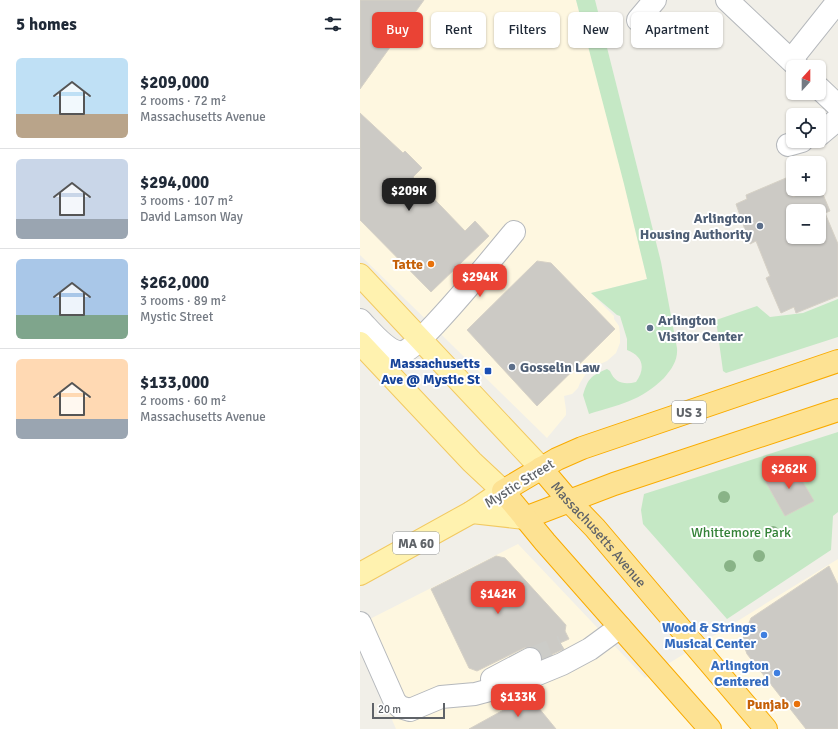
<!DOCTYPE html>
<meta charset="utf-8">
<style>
body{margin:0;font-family:Signika,sans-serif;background:#f2f2f3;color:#1f2937;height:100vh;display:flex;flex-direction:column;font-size:15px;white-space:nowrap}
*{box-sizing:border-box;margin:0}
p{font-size:13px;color:#747a83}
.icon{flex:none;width:22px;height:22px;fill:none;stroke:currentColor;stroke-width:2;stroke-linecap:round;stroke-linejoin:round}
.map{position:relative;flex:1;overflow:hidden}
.side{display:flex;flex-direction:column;background:#fff;width:360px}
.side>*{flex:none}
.top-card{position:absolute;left:12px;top:12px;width:380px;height:36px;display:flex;gap:8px}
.needle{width:26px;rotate:21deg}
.fabs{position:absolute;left:426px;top:60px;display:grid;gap:8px}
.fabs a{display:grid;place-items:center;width:40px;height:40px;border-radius:6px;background:#fff;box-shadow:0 1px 3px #0004;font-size:20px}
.scale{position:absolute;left:12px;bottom:10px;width:73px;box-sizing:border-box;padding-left:4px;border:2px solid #5f6368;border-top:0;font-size:11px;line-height:14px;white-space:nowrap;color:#5f6368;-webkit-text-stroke:3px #fff;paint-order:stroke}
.price{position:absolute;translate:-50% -34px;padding:0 9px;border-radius:8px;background:#ea4335;color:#fff;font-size:13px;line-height:26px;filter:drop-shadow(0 1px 2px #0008)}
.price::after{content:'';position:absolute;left:50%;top:24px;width:12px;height:9px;margin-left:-6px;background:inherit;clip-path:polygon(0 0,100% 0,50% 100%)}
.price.selected{background:#222;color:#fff}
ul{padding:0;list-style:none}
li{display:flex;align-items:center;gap:12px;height:100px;padding:0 16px}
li+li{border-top:1px solid #e0e1e3}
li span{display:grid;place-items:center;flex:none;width:112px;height:80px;border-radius:6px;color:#555}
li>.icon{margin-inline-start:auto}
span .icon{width:48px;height:48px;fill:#fffc;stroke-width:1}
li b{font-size:17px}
h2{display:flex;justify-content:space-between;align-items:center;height:48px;padding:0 16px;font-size:17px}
.tag{padding:0 14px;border-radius:6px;background:#fff;box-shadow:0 1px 3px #0004;font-size:14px;line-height:36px}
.tag.selected{background:#ea4335;color:#fff}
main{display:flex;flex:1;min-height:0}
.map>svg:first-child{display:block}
.commercial{fill:#fef7e0}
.green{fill:#c5e8c5}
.building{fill:#cccac5;stroke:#d6d1c6;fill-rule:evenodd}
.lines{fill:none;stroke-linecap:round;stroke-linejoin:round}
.minor-tunnel{stroke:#ccccc8;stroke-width:22;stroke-dasharray:22 11;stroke-linecap:butt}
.minor-casing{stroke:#b5b8bc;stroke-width:24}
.major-casing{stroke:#f2c960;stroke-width:24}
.highway-casing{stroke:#f9ab00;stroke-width:24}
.minor{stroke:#fff;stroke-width:22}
.major{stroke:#fff2af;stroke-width:22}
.highway{stroke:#fde293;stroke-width:22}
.tree{fill:#89b387}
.service-dot{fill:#5c6f8a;stroke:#fff;stroke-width:1.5}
.food-dot{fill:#e8710a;stroke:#fff;stroke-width:1.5}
.transit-dot{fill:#1a4fb4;stroke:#fff;stroke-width:1.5}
.shop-dot{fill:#3f7fe0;stroke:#fff;stroke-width:1.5}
.labels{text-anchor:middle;stroke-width:4;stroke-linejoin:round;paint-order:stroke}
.shield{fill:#fff;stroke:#8f9295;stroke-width:1}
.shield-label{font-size:13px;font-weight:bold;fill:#5f6368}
.service-label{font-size:14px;font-weight:bold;fill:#4e5e75;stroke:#fff;text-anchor:start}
.food-label{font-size:14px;font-weight:bold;fill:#c56008;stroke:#fff;text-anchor:end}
.transit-label{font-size:14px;font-weight:bold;fill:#164399;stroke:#fff;text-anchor:end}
.street-label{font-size:14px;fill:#5f6368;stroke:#fff}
.park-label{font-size:14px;fill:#348238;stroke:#fff}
.shop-label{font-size:14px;font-weight:bold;fill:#366cbe;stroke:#fff;text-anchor:end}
</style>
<main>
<section class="side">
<h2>5 homes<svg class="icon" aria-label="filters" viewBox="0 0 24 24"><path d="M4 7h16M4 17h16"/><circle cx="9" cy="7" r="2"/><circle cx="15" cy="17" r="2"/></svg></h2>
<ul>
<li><span style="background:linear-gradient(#bfe0f5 70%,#b9a48a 0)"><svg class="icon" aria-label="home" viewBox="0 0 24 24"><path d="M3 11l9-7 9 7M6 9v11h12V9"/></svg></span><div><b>$209,000</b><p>2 rooms · 72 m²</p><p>Massachusetts Avenue</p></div></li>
<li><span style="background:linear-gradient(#c9d6e8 75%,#9aa5b1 0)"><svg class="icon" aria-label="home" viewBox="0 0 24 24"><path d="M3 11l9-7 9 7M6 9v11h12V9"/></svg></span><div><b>$294,000</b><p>3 rooms · 107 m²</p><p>David Lamson Way</p></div></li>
<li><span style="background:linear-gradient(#a9c7e8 70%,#7fa58c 0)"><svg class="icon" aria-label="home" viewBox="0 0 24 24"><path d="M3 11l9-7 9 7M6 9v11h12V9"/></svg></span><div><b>$262,000</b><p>3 rooms · 89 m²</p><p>Mystic Street</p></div></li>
<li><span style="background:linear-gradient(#ffd9b3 75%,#9aa5b1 0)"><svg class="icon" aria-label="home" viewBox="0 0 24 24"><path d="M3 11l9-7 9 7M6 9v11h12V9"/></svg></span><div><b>$133,000</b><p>2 rooms · 60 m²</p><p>Massachusetts Avenue</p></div></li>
</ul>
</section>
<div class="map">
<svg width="478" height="729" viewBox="0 0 478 729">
<rect width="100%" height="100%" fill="#f1efe8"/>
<g class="commercial">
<path d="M0,0H216L259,162L287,279L231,293L254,316V319L259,326L260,334V343L256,353L247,361L238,365L227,372L220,383L218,388L212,394L204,396L206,410V415L187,438L0,255Z"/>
<path d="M158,544L285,678L478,559V729H36L0,645V624Z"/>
</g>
<g class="green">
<path d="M216,0H235L301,262L317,348C318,360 312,369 304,378C281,401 258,405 229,414L223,395C228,379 230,376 247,369L250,371C255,383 264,385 276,382C286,368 283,356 267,350V339L260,316L257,315L231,293L287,279L264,184Z"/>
<path d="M478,299V337L366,373L363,371L356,320L397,306L410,317L443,313Z"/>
<path d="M478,432V512L473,516L471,550L367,619L283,524L281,510L284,494Z"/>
</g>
<g class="building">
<path d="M0,0H64L0,89Z"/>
<path d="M0,113L43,153L45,151L62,168L53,177L105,231L115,221L129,236L71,292L0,220Z"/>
<path d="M433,175V197L450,189H459V185L470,211L465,213L478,244V296L436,313L434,307L421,313L406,278L410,276L396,241L390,244L376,204L387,199L386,195ZM433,211H459V237H433Z"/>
<path d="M177,261L191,263L255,329L177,406L107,330Z"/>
<path d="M432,463L454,501L425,516L404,479Z"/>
<path d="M136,556L145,558L206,625L205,631L209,639L200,643L204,649L182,659L181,653L177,649L170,647L164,648L117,671L109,668L71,589Z"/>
<path d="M469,566L478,585V729H446L387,654L382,640L391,618Z"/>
<path d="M169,696L196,729H109Z"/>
</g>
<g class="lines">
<path class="minor-tunnel" d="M170,659L202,646"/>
<defs>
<g id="minor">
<path d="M367,0L438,67"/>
<path d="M278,20L295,0"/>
<path d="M431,60L478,1"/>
<path d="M459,88L478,106"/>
<path d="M459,135L478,119"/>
<path d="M428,145L442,141"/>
<path d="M0,320C9,329 28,354 43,352C58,350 139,250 154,232"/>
<path d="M0,623L35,702L40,707L50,710L81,697L115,694L156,683L202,664L230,649L260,627"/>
<path d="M132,679L170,659"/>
</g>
<g id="major">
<path d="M0,275L181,468"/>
<path d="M0,343L112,462L143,491L112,512L0,574"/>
<path d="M112,512L165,518"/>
</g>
<g id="highway">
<path id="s1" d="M181,468L209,501L235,528L406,729"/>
<path d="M165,518L254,484L478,410"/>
<path d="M350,729L185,542L143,491L197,459L222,448L478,361"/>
</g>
</defs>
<use href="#minor" class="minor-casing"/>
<use href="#major" class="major-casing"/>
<use href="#highway" class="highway-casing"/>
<use href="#minor" class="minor"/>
<use href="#major" class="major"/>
<use href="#highway" class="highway"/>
</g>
<g class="tree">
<circle cx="364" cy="497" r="6"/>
<circle cx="413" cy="532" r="6"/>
<circle cx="399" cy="556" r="6"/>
<circle cx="370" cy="566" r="6"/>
</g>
<g class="service-dot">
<circle cx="400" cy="226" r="4"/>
<circle cx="290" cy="328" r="4"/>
<circle cx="152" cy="367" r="4"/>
</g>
<g class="food-dot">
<circle cx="71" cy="264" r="4"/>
<circle cx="437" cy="704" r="4"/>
</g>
<rect class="transit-dot" x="124" y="367" width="8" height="8" rx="2"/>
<g class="shop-dot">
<circle cx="404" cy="635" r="4"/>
<circle cx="417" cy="673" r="4"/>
</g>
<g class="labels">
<g class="shield">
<rect x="312" y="401" width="34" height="22" rx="3"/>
<rect x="33" y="532" width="46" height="22" rx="3"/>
</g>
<g class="shield-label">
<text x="329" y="417">US 3</text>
<text x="56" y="548">MA 60</text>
</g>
<g class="service-label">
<text x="392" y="223" text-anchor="end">Arlington<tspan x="392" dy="16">Housing Authority</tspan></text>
<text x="298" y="325">Arlington<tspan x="298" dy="16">Visitor Center</tspan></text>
<text x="160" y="372">Gosselin Law</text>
</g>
<g class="food-label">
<text x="63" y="269">Tatte</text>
<text x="429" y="709">Punjab</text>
</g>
<g class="transit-label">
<text x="120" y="368">Massachusetts<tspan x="120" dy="16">Ave @ Mystic St</tspan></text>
</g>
<g class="street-label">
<text transform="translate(159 483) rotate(-32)" y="5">Mystic Street</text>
<text dy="5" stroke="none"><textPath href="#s1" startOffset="88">Massachusetts Avenue</textPath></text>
</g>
<g class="park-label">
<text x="381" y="537">Whittemore Park</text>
</g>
<g class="shop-label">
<text x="396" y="632">Wood &amp; Strings<tspan x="396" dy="16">Musical Center</tspan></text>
<text x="409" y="670">Arlington<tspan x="409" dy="16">Centered</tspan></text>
</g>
</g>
</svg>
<div class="fabs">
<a><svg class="needle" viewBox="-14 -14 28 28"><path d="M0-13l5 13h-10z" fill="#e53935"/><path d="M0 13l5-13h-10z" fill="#747a83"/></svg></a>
<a><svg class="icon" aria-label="locate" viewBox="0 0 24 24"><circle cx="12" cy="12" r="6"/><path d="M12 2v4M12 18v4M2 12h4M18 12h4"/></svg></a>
<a>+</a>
<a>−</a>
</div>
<div class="scale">20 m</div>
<b class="price selected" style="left:49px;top:212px">$209K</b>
<b class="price" style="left:120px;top:298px">$294K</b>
<b class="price" style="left:429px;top:490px">$262K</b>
<b class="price" style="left:138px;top:615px">$142K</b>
<b class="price" style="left:158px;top:718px">$133K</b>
<div class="top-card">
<a class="tag selected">Buy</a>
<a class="tag">Rent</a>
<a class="tag">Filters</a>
<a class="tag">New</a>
<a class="tag">Apartment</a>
</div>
</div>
</main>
